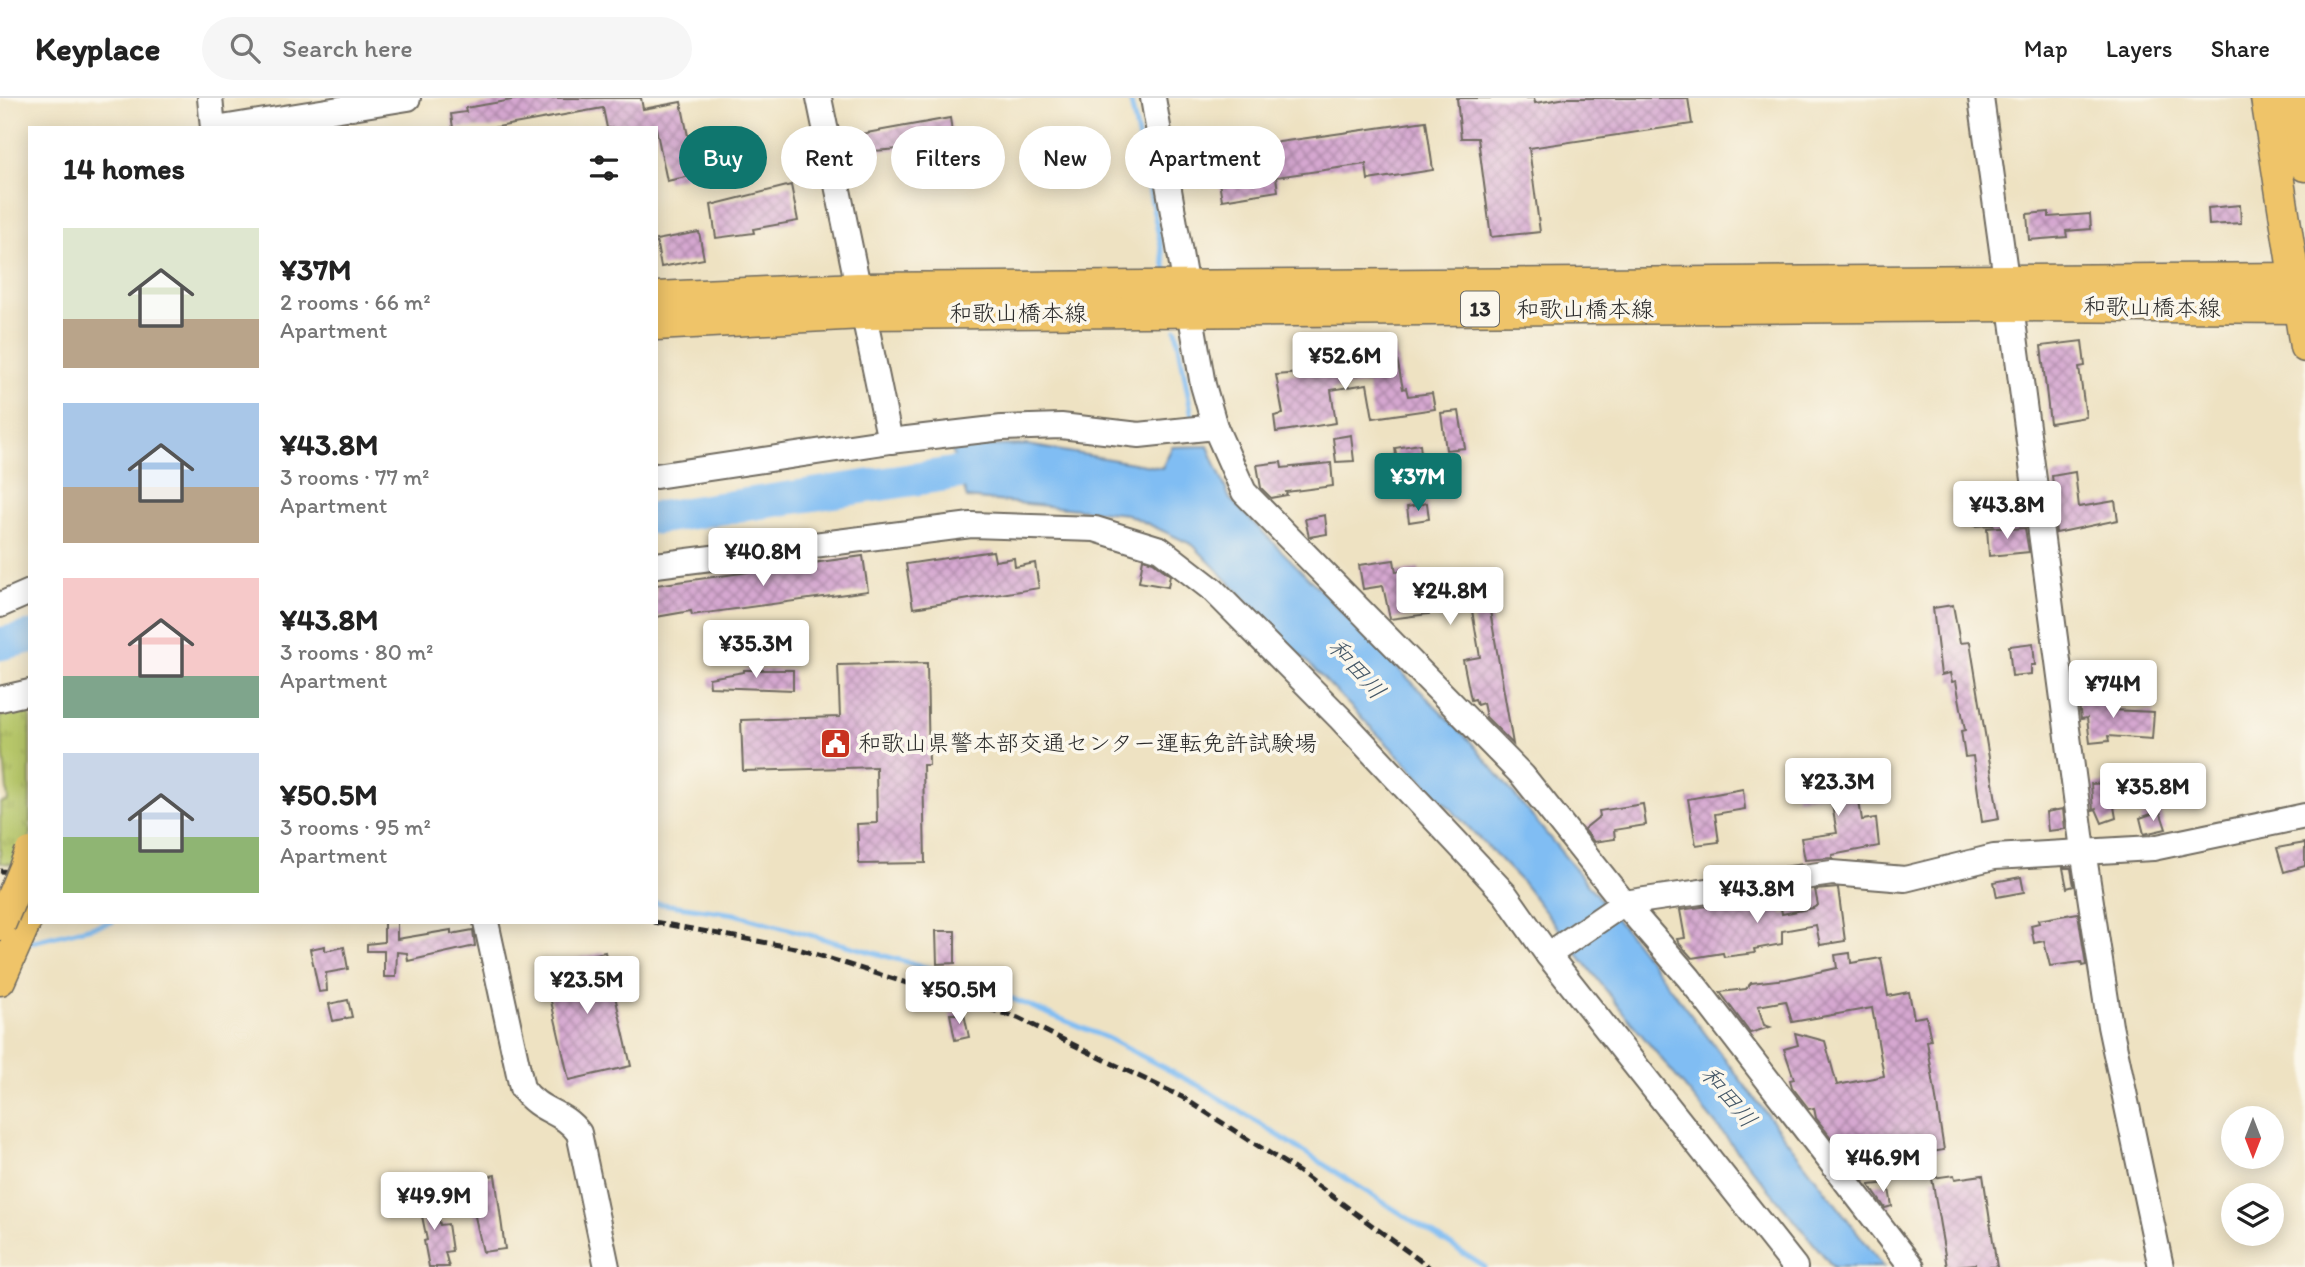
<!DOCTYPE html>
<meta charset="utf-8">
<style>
body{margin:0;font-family:Itim,"Klee One",sans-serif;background:#f6f6f6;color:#222;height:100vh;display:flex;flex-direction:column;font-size:26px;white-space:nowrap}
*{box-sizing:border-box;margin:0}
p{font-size:23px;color:#767676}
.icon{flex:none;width:38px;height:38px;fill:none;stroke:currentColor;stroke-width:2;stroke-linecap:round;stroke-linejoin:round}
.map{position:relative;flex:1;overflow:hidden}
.side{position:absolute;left:28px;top:28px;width:630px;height:798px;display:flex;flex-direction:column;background:#fff;border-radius:0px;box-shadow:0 4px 18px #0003}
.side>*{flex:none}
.top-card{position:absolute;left:679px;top:28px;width:665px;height:63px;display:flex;gap:14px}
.needle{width:46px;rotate:180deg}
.buttons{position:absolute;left:2221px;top:1008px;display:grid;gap:14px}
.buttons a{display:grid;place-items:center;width:63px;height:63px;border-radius:50%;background:#fff;box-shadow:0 4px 18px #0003;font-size:35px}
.price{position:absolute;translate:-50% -60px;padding:0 16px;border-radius:7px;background:#fff;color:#222;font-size:23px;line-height:46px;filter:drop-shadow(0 2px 4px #0008)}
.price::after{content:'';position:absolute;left:50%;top:42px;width:21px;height:16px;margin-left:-10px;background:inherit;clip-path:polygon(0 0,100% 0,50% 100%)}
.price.selected{background:#0f766e;color:#fff}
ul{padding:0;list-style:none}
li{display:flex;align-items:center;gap:21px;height:175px;padding:0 35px}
li span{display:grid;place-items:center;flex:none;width:196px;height:140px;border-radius:0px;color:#555}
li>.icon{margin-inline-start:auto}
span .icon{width:84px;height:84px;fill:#fffc;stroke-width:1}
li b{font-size:30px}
h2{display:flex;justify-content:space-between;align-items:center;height:84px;padding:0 35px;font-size:30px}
.tag{padding:0 24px;border-radius:32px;background:#fff;box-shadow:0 4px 18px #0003;font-size:24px;line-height:63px}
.tag.selected{background:#0f766e;color:#fff}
header{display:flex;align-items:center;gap:42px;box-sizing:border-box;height:98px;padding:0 35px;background:#fff;border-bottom:2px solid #e0e0e0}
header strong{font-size:33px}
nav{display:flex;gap:38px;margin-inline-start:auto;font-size:24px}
.search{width:490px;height:63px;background:#f6f6f6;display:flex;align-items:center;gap:18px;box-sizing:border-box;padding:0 24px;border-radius:38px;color:#767676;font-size:26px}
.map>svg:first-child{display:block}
.park{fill:url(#park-tufts);stroke:#71794a;stroke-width:2}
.water{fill:#80bdf3;stroke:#56748f;stroke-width:2}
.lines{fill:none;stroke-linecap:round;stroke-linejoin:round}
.stream{stroke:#80bdf3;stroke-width:5}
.river{stroke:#80bdf3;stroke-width:33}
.building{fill:url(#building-cross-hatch)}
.minor-casing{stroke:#6f6b60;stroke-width:28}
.major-casing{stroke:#6f6b60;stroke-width:33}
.minor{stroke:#fff;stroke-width:24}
.major{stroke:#efc469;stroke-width:30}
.rail{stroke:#2b2b2b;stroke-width:5;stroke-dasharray:10 5;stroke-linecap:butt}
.major-bridge-casing{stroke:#6f6b60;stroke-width:33;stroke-linecap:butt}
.major-bridge{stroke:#efc469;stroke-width:30}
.labels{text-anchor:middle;stroke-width:7;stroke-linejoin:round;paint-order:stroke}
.shield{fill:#fbf7ec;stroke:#696865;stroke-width:2}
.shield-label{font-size:21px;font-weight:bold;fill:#2b2b2b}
.street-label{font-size:23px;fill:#2b2b2b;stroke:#fbf7ec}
.poi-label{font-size:23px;fill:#2b2b2b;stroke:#fbf7ec;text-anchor:start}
.water-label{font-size:24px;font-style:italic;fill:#445767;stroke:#fbf7ec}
</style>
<header>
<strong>Keyplace</strong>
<div class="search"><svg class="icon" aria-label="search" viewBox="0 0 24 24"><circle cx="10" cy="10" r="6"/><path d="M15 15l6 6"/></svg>Search here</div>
<nav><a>Map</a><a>Layers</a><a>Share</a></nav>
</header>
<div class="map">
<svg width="2305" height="1169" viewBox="0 0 2305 1169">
<defs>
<pattern id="park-tufts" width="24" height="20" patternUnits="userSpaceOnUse" patternTransform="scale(1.75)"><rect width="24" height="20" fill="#b7c76a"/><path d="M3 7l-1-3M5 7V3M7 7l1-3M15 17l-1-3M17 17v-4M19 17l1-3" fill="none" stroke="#9eab5c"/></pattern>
<pattern id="building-cross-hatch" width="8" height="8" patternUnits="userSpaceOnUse" patternTransform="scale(1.75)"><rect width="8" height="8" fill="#d5a7d0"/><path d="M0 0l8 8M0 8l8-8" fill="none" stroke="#ad88a9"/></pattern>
</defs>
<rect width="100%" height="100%" fill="#fbf7ec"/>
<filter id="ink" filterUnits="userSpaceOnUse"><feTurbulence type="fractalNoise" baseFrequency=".0143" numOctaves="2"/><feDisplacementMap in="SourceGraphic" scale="14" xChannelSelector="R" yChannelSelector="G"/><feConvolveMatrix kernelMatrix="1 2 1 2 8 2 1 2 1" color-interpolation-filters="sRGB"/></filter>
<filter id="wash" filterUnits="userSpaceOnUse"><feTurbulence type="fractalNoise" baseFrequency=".00686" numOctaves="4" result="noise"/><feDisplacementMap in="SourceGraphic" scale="28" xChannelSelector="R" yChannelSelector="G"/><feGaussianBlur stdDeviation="1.57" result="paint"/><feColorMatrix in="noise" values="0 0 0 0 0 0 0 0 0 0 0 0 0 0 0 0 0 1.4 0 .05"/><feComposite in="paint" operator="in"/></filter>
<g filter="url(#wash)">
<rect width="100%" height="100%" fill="#eee2c2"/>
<path class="park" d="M30,610V767L0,765V705L8,703L0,618Z"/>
<path class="water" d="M1027,347L1162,370L1172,349L1208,348L1230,401L1471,644L1632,840L1884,1169H1833L1626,918L1522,784L1193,447L1127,416L967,400L951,349Z"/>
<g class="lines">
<g class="stream">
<path d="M1130,0L1166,172"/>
<path d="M1176,231L1193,324"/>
<path d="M656,805L735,816L957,878L1107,940L1205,991L1485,1169"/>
<path d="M27,845L112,824"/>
</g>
<g class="river">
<path d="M656,420L1003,368"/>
<path d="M0,546L30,539"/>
</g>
</g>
<g id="blocks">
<g class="building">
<path d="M524,0H641L643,11L681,4L690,48L727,40L733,69L667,83L656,30H607L603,10L492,30H453L451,16L466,14L465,10Z"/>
<path d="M1457,0H1534L1535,5L1567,0H1688L1692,26L1529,50L1540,134L1491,139L1478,40H1461Z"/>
<path d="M950,20L954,47L846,55L844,39Z"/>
<path d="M1426,23L1433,72L1368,82L1366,66L1276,79L1278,93L1222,102L1217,72L1227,71L1224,52Z"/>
<path d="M791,87L798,123L753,131L754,135L716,140L711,107Z"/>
<path d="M2240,107L2241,125L2209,127L2208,110Z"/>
<path d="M2049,114V119L2090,116L2091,131L2066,133L2067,139L2029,142L2027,116Z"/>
<path d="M699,134L704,161L661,169L656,142Z"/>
<path d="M2082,243L2085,268L2079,269L2086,319L2050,325L2041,248Z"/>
<path d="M1395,251L1403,291L1406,290L1408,298L1432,295L1435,311L1373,320L1367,286L1331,292L1336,325L1276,334L1274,318L1283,316L1276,277L1326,273L1325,264L1343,261L1344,267L1378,261L1377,255Z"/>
<path d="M1459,313L1465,350L1446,352L1441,315Z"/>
<path d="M1351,337L1354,363L1336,364L1333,340Z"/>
<path d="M1420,346L1423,375L1386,382L1382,360L1396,357L1395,350Z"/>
<path d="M1281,364L1282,370L1331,365L1333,388L1286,394L1287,397L1271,400L1261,390L1257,367Z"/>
<path d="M2075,374L2079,409L2115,403L2118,422L2056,435L2054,417H2057L2052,378Z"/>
<path d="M1427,405L1429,421L1409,424L1407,409Z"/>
<path d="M1992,409L1993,427L1975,428L1973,411Z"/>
<path d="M1325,417L1327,436L1309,439L1305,421Z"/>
<path d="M2010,428V431L2025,430L2029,454L1989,458L1987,430Z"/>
<path d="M993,453L995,463L1014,460L1015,469L1035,465L1039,490L913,510L906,466Z"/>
<path d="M863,458L868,493L692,517L691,513L656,519V487Z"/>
<path d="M1143,461L1153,464L1170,477L1168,489L1139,484Z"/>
<path d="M1394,462L1396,474L1419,471L1422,489L1484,478L1513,646L1486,619L1483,605L1477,607L1475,601L1471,602L1463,562L1480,559L1470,501L1428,508L1429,516L1390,521L1383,488L1363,491L1359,467Z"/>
<path d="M1953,507L1960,545L1970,544L1999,721L1982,724L1973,658L1965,659L1961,633L1965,632L1956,583L1952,584L1950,575L1941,577L1933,510Z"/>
<path d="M2033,545L2035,567H2031V576L2012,578L2009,548Z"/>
<path d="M927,565L929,667H923L925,765L859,766L857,726L877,725L876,669L743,673L741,622L840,619L838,567Z"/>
<path d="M744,572H793V592L710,589L709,580L744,574Z"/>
<path d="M2109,595L2111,612L2154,614L2152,641L2108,638L2109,643L2090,645L2087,620L2081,621L2078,598Z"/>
<path d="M1810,676L1811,681L1838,676V680L1855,678L1862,722L1876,720L1879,748L1832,757V760L1805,762L1801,740L1837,735L1830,696L1797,700L1793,679Z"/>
<path d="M2110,685L2116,720L2102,725L2096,711L2093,712L2091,686Z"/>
<path d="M1743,691L1745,711L1715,716L1719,744L1696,747L1688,701Z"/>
<path d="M1643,706L1646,727L1614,732L1615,741L1594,744L1584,731L1600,718L1599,713Z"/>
<path d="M2063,711L2065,731L2048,733L2046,714Z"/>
<path d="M2160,713L2166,731L2144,736L2140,720Z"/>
<path d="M2305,745V768L2284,774L2277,750Z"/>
<path d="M2063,770H2071L2074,788L2067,790Z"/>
<path d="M2021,779L2024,794L1997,799L1994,784Z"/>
<path d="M1838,790L1845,843L1820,847L1816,827L1782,833V846L1754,851L1755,855L1724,859L1723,855L1692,860L1678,844L1677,841L1685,840L1680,812L1779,798L1782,816L1813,810L1818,807L1815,792Z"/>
<path d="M2078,815L2086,867L2082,868L2081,864L2050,868L2044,843L2034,845L2031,827L2039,825L2038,822Z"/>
<path d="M384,824H397V841L451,832V836L473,832L475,848L408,863L407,855L397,854L396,879H384V853H367V846L384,844Z"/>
<path d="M936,833H955V865L937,866Z"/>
<path d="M325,848V853L344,849L348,871L326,875L327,893L319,894L310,851Z"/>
<path d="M605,854L631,968L569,982L543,868Z"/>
<path d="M1850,855L1851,865L1881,860L1888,898L1909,894L1914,920L1926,918L1931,942L1927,943L1944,1052L1861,1066L1863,1081L1846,1059L1843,1043L1835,1045L1816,1020L1814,1010L1809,1011L1792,989L1790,982L1794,981L1784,951L1798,947L1795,935L1825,943L1837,987L1884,978L1872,910L1792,924L1786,903L1758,908L1764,927L1770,929L1750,935L1720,894L1746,891L1751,885L1786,881L1837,870L1835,857Z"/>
<path d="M348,902L352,919L333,923L329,906Z"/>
<path d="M950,916H964L969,939L955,942Z"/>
<path d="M495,1077L505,1151L483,1154L467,1083Z"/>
<path d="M1954,1077L1955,1081L1983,1077L1997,1169H1975V1166L1947,1169L1932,1080Z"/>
<path d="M1888,1085L1892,1108L1885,1110L1869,1087Z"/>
<path d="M432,1091L440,1127L448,1126L452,1153L445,1154L449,1169H429L424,1143L427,1142L417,1094Z"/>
</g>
</g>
</g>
<g filter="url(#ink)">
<use href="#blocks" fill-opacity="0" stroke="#6f6b60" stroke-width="2"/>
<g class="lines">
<defs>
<g id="minor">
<path d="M210,0L213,30"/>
<path d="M819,0L890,343"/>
<path d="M1153,0L1203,287L1215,329L1244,394L1523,678L1624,805L1689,880L1912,1169"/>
<path d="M1981,0L2006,181"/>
<path d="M222,30L408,0"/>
<path d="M2011,208L2083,752L2110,928L2161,1169"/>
<path d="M656,378L890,343L1002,330L1061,328L1139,337L1215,329"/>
<path d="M656,467L971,427L1095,431L1160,451L1213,492L1340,620L1505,796L1548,857L1624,805L1832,775L1905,781L1994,759L2153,750L2305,718"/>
<path d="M0,507L30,494"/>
<path d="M0,601L30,594"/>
<path d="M486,824L522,990C541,1016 561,1011 579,1035L607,1169"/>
<path d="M1548,857L1795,1169"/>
</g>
<g id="major">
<path d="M2266,0L2305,249"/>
<path d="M2294,0L2305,68"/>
<path d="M656,199L858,190L2305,180"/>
<path d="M656,227L863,216L2011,208L2305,210"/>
<path d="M0,882L30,814"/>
</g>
</defs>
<use href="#minor" class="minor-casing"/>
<use href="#major" class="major-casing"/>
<use href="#minor" class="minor"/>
<use href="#major" class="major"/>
<g class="rail">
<path d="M0,773L30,775"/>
<path d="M654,824L795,850L1018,920L1182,999L1299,1074L1429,1169"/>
</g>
<defs>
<path id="major-bridge" d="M0,827L30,755"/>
</defs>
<use href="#major-bridge" class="major-bridge-casing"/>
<use href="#major-bridge" class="major-bridge"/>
</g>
</g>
<defs>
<symbol id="civic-square" viewBox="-11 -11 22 22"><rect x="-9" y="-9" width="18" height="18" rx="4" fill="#c8321e" stroke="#fbf7ec"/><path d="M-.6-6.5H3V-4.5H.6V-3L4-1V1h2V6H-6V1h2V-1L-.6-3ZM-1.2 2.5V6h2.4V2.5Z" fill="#fff"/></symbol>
</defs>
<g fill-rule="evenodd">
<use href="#civic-square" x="818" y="628" width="35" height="35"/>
</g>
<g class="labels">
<rect class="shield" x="1461" y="193.5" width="38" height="35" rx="5"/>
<g class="shield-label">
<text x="1480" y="218">13</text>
</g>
<g class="street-label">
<text transform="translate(2152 209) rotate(1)" y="8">和歌山橋本線</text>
<text x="1585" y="219">和歌山橋本線</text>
<text x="1018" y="223">和歌山橋本線</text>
</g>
<g class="poi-label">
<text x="858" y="653">和歌山県警本部交通センター運転免許試験場</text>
</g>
<g class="water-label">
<text transform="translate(1357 571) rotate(48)" y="8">和田川</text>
<text transform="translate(1729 999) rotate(50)" y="8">和田川</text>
</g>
</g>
</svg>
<div class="buttons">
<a><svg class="needle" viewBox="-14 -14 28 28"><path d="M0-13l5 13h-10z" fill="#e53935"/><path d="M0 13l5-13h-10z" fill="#767676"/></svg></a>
<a><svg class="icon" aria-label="layers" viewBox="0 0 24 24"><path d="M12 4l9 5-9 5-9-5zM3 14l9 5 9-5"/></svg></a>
</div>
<b class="price" style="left:1345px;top:294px">¥52.6M</b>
<b class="price selected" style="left:1418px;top:415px">¥37M</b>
<b class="price" style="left:2007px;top:443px">¥43.8M</b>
<b class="price" style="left:763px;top:490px">¥40.8M</b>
<b class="price" style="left:1450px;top:529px">¥24.8M</b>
<b class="price" style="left:756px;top:582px">¥35.3M</b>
<b class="price" style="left:2113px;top:622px">¥74M</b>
<b class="price" style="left:1838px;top:720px">¥23.3M</b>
<b class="price" style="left:2153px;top:725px">¥35.8M</b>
<b class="price" style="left:1757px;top:827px">¥43.8M</b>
<b class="price" style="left:587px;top:918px">¥23.5M</b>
<b class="price" style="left:959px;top:928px">¥50.5M</b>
<b class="price" style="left:1883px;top:1096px">¥46.9M</b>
<b class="price" style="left:434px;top:1134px">¥49.9M</b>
<div class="top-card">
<a class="tag selected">Buy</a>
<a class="tag">Rent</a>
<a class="tag">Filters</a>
<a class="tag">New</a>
<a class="tag">Apartment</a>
</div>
<section class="side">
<h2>14 homes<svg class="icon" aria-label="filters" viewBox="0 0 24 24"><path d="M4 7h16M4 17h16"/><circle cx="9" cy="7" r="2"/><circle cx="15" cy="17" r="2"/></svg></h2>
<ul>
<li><span style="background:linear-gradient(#dfe7d0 65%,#b9a48a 0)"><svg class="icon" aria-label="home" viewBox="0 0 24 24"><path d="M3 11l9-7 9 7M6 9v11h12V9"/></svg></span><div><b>¥37M</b><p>2 rooms · 66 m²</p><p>Apartment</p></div></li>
<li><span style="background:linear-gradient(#a9c7e8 60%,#b9a48a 0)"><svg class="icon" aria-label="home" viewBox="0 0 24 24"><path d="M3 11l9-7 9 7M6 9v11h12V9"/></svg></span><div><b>¥43.8M</b><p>3 rooms · 77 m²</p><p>Apartment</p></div></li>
<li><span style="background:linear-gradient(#f6c9c9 70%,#7fa58c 0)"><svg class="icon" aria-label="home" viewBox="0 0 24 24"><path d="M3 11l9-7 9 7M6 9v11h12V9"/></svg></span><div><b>¥43.8M</b><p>3 rooms · 80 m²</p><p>Apartment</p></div></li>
<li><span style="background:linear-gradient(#c9d6e8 60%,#8fb573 0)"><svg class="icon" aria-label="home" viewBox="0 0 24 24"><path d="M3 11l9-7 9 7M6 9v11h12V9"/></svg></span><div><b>¥50.5M</b><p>3 rooms · 95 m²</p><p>Apartment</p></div></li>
</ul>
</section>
</div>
